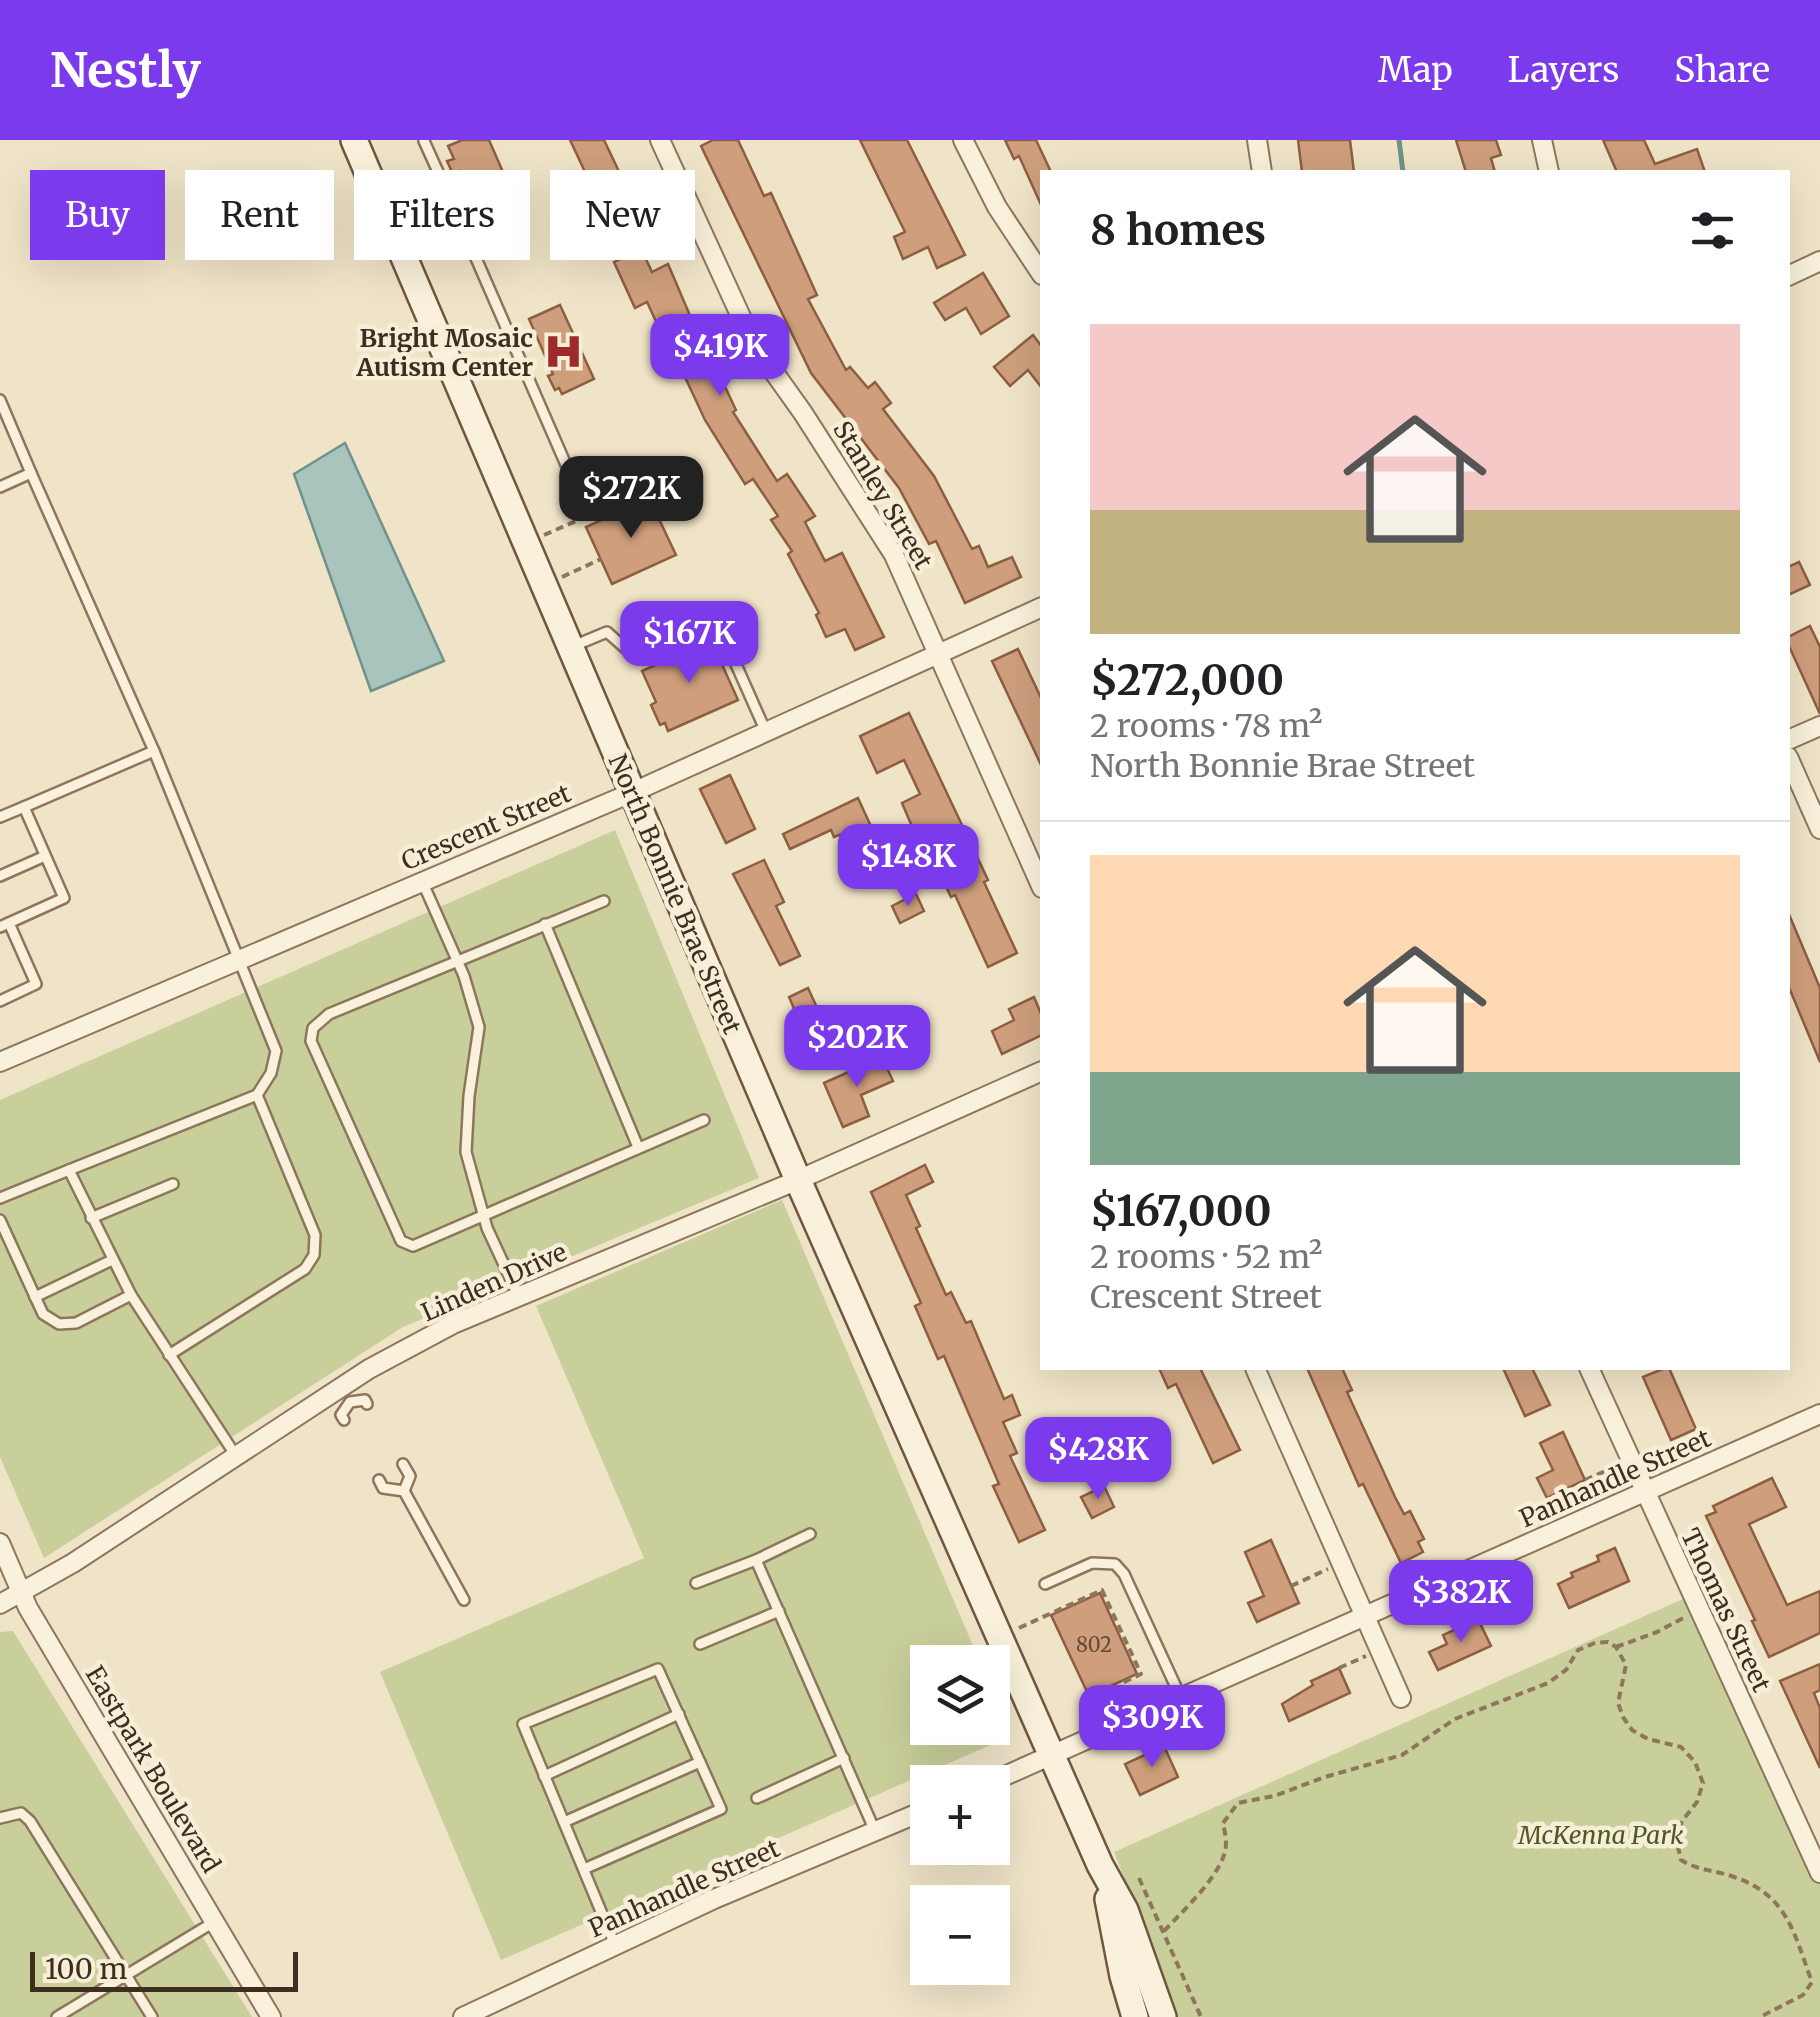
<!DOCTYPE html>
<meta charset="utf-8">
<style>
body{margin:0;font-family:Merriweather,serif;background:#f2f2f2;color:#202124;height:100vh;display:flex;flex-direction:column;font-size:38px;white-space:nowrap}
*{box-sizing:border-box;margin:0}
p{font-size:32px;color:#757577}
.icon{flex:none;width:55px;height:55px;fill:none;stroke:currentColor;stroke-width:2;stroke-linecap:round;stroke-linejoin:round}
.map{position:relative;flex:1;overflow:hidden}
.panel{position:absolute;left:1040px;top:30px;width:750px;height:1200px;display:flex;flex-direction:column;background:#fff;border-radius:0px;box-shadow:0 10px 40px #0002}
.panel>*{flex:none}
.banner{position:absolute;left:30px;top:30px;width:860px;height:90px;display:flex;gap:20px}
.tools{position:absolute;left:910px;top:1505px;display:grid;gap:20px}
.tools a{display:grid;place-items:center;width:100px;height:100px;border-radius:0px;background:#fff;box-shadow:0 10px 40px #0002;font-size:50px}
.scale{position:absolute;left:30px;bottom:25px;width:268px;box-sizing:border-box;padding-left:10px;border:5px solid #3d2e20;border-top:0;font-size:28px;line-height:35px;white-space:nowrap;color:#3d2e20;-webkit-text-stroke:8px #f7eed8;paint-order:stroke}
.price{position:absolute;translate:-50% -85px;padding:0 22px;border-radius:20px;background:#7c3aed;color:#fff;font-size:32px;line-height:65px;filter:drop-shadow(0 2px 5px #0008)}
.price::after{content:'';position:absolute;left:50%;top:60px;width:30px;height:22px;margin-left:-15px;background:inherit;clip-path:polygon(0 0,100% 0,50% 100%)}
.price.selected{background:#222;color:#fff}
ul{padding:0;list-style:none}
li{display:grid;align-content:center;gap:20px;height:530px;padding:0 50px}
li+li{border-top:2px solid #e0e0e0}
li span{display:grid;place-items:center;height:310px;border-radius:0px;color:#555}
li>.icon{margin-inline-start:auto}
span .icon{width:180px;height:180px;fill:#fffc;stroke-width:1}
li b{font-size:42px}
h2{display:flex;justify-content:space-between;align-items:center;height:120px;padding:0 50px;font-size:42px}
.chip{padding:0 35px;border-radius:0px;background:#fff;box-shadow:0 10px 40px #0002;font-size:35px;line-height:90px}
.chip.selected{background:#7c3aed;color:#fff}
header{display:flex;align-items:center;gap:60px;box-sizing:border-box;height:140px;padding:0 50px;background:#7c3aed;color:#fff}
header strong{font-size:48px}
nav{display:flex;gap:55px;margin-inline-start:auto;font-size:35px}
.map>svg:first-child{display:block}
.green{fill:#c9cf9b}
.water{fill:#a9c4bc;stroke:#6f938a;stroke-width:2.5}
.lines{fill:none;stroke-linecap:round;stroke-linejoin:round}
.stream{stroke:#6f938a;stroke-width:5}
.building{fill:#cf9f7d;stroke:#8d5f41;stroke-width:2.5}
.service-casing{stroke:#8d765c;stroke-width:14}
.minor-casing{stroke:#8d765c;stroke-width:22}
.secondary-casing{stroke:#6f573f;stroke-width:30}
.path{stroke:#8d765c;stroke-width:4;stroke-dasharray:8 5;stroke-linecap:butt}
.service{stroke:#faf1dc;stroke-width:9}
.minor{stroke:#faf1dc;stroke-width:18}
.secondary{stroke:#faf1dc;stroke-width:25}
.labels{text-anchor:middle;stroke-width:9;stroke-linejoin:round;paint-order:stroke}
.number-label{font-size:20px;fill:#624a37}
.poi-label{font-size:25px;font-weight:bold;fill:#3d2e20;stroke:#f7eed8;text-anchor:end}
.street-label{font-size:25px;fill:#3d2e20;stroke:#f7eed8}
.park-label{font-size:25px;font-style:italic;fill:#4d5a26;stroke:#f7eed8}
</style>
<header>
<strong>Nestly</strong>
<nav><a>Map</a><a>Layers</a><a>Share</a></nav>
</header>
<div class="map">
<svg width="1820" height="1877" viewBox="0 0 1820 1877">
<rect width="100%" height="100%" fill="#f0e4c8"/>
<g class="green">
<path d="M615,690L759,1038L403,1187L44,1418L0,1317V960Z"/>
<path d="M782,1060L980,1522H928V1588H992L993,1551L1007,1585L1004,1599L501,1820L380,1532L644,1418L536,1166Z"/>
<path d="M1692,1455L1820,1737V1877H1178L1114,1712Z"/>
<path d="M13,1491L252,1877H0V1492Z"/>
</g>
<path class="water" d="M345,303L444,521L371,551L294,334Z"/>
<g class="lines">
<path class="stream" d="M1399,0L1403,32"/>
</g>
<g class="building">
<path d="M462,0H489L517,64L475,83L469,68L475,66L460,31L453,34L447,21L454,19L448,6Z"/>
<path d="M570,0H604L623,40L628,38L653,92L637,100L652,132L668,124L709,220L712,219L736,270L733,272L777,341L787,334L815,376L805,382L825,421L842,413L884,497L855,510L845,489L826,497L816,475L819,473L788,414L792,411L771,380L778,376L753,339L745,344L705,280L677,220L664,226L655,206L665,201L647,162L635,168L614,122L627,116L612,83L598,90L583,58L595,53Z"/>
<path d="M713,0H738L764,56L771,53L817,155L808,159L846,230L850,227L868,248L875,242L891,263L883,269L934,336L972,409L979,406L988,427L1012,417L1021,437L965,463L936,401L929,404L899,348L811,233L701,6Z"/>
<path d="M860,0H907L965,115L937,128L928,107L903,119L894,97L905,92Z"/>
<path d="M1005,0H1036L1051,32H1042V67L1019,16L1014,19Z"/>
<path d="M1298,0H1350L1354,32H1302Z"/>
<path d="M1456,0H1496L1501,15L1491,18L1495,32H1466Z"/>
<path d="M1603,0H1644L1655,24L1697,9L1705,32H1617Z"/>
<path d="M983,133L1009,176L981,194L966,168L945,180L934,163Z"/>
<path d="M560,165L594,239L562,254L559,248L555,250L548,236L553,234L529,179Z"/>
<path d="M1033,195L1042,207V248L1028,230L1010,246L994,227Z"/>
<path d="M649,358L676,415L612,444L586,387Z"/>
<path d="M1799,422L1810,445L1788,455V427Z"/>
<path d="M1810,486L1820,507V574L1788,504V497Z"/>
<path d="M711,500L738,560L668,591L665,583L660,585L651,565L656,562L642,531Z"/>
<path d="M1018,509L1042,560V627L992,521Z"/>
<path d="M909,573L988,740L984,742L1017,813L988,827L955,755L951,757L934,722L948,716L936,689L917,698L902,663L920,654L904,620L877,633L860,596Z"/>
<path d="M730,635L755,689L726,703L700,649Z"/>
<path d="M858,658L879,704L852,717L841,694L834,697L831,690L790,709L783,694Z"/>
<path d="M764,720L784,762L776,766L800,816L780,825L733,734Z"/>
<path d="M916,754L924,771L900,783L892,766Z"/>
<path d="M1788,772L1820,848V922L1788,845Z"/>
<path d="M808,848L830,896L810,905L789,857Z"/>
<path d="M1034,857L1042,876V895L1002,914L992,891L1014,880L1009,869Z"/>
<path d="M882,917L893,941L861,955L869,976L843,987L824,943Z"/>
<path d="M925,1025L933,1042L906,1055L920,1086L916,1088L946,1155L951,1152L966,1183L971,1181L1004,1259L1012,1255L1020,1275L1003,1282L1017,1313L1010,1316L1045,1390L1019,1402L993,1346L999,1344L944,1216L938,1219L915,1166L921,1163L871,1052Z"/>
<path d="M1159,1228H1200L1240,1310L1213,1323L1176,1244L1168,1248Z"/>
<path d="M1307,1228H1342L1352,1250L1347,1252L1395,1357L1404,1374L1410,1371L1424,1399L1418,1402L1423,1412L1401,1423L1363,1344L1359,1346Z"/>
<path d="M1503,1228H1532L1550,1265L1525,1276Z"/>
<path d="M1665,1228H1669L1696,1289L1671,1300L1643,1237Z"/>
<path d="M1563,1292L1585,1340L1547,1358L1537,1338L1553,1330L1540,1303Z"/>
<path d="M1772,1338L1786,1367L1749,1384L1787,1465L1820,1451V1493L1769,1517L1752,1481L1755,1480L1706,1376L1716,1372L1713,1366Z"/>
<path d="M1104,1346L1114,1367L1092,1378L1081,1357Z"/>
<path d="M1271,1400L1299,1463L1257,1482L1248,1463L1264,1456L1245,1412Z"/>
<path d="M1615,1408L1629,1441L1569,1468L1558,1444L1573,1437L1571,1433L1599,1421L1597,1416Z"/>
<path d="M1100,1453L1137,1534L1089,1556L1051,1475Z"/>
<path d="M1478,1479L1491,1506L1438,1530L1429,1512L1447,1504L1443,1495Z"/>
<path d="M1820,1524V1550L1814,1553L1820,1568V1628L1780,1541Z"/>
<path d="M1339,1528L1350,1553L1289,1581L1282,1564L1313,1545L1311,1541Z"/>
<path d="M1164,1606L1178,1637L1140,1655L1125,1624Z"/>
</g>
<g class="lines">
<defs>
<g id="service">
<path d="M424,1L448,54"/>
<path d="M426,64L448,54L577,350"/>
<path d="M0,260L31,333"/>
<path d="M0,347L31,333L154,611L24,667L64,758L0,787"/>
<path d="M571,507L607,492L625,508L690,481L715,485L723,495L766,592"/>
<path d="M154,611L276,911L271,933L257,955L315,1095L314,1115L305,1129L169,1215"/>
<path d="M0,677L24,667"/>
<path d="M0,736L45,716"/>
<path d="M422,741L464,836L479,887L469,956L466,1012L487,1088L519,1157"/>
<path d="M604,761L329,874L313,888L311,901L401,1101L413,1106L704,980"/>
<path d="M545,784L638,1007"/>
<path d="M0,861L36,844L9,783"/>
<path d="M69,1030L257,955"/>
<path d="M0,1058L69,1030L131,1155L236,1316"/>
<path d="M91,1078L173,1044"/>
<path d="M0,1080L43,1174L59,1184L76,1183L131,1155"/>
<path d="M35,1157L112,1120"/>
<path d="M344,1280L341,1275L350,1262L365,1260L367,1264"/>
<path d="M403,1324L410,1336L404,1351"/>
<path d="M379,1340L383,1348L404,1351L464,1460"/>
<path d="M810,1394L756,1420L875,1691"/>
<path d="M696,1443L756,1420"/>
<path d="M1045,1444L1092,1423L1115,1424L1124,1434L1181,1558"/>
<path d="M700,1504L779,1471"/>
<path d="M544,1636L679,1574"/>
<path d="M757,1658L844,1618"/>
<path d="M0,1678L21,1673L30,1681L152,1877"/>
<path d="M564,1682L700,1622"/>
<path d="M584,1729L721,1669L658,1529L523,1584L615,1805"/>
<path d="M57,1877L214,1782"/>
</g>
<g id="minor">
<path d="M660,0L753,203L803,273L894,415L1042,748"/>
<path d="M963,0L997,67L1042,135"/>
<path d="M1257,0L1262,32"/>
<path d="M1542,0L1549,32"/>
<path d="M1788,136L1820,121"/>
<path d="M1788,600L1820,586"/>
<path d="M1788,617L1820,689"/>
<path d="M0,922L631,653L1042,467"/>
<path d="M1255,1228L1401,1558"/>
<path d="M1589,1228L1820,1733"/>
<path d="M0,1403L28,1468L271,1877"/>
<path d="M0,1464L73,1423L369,1229L453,1184L798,1040L1042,931"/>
<path d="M991,1642L1820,1274"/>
<path d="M463,1877L714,1759L928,1669"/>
</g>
<g id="secondary">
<path d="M354,0L798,1040L1100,1725L1125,1770L1163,1877"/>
<path d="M1108,1759L1123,1836L1135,1877"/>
</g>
</defs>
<use href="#service" class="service-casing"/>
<use href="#minor" class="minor-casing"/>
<use href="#secondary" class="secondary-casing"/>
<g class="path">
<path d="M419,103L451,90"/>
<path d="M544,395L640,353"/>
<path d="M562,437L601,419"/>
<path d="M1585,1340L1617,1326"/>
<path d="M1291,1446L1328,1429"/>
<path d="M1019,1488L1102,1450L1141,1534L1120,1544L1121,1557"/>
<path d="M1616,1507L1657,1492L1685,1477"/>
<path d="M1339,1528L1366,1516"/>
<path d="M1139,1738L1201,1877"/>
<path d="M1164,1791C1183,1771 1215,1741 1224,1715C1228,1705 1225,1693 1223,1683L1238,1663L1274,1656L1325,1637L1402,1615L1455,1579L1548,1543L1566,1530L1578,1510L1595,1503L1608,1502L1616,1507L1626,1525L1618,1563L1623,1577L1632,1590L1648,1599L1681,1607L1695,1622L1703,1643L1697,1662L1682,1681L1676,1698L1681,1720C1699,1731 1715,1730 1734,1737C1788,1755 1794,1794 1812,1842L1803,1855L1760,1877"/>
</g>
<use href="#service" class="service"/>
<use href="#minor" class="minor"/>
<use href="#secondary" class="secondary"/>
</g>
<defs>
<symbol id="hospital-bare" viewBox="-9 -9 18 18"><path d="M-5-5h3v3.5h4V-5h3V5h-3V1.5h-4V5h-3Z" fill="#9e2a2b" stroke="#f7eed8" stroke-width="2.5" paint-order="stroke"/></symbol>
</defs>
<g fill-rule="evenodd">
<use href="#hospital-bare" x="536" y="184" width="55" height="55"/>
</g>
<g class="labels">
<g class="number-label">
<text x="1094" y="1512">802</text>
</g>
<g class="poi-label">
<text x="533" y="207">Bright Mosaic<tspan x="533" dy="29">Autism Center</tspan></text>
</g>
<g class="street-label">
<text transform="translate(883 355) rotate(59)" y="9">Stanley Street</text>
<text transform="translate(486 687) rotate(-23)" y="9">Crescent Street</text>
<text transform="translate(675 754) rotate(67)" y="9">North Bonnie Brae Street</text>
<text transform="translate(494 1142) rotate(-24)" y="9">Linden Drive</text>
<text transform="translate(1615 1338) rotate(-24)" y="9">Panhandle Street</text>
<text transform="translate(1726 1470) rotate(65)" y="9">Thomas Street</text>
<text transform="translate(153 1629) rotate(59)" y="9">Eastpark Boulevard</text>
<text transform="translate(684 1748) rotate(-24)" y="9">Panhandle Street</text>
</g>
<g class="park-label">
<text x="1601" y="1704">McKenna Park</text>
</g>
</g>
</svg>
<div class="tools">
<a><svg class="icon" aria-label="layers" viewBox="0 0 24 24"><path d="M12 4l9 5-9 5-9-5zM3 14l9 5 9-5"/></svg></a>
<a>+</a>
<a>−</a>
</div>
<div class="scale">100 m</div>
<b class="price" style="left:720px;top:259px">$419K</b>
<b class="price selected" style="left:631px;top:401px">$272K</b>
<b class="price" style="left:689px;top:546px">$167K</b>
<b class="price" style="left:908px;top:769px">$148K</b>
<b class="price" style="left:857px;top:950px">$202K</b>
<b class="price" style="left:1098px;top:1362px">$428K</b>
<b class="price" style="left:1461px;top:1505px">$382K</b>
<b class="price" style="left:1152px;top:1630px">$309K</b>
<div class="banner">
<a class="chip selected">Buy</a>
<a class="chip">Rent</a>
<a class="chip">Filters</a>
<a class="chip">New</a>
</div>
<section class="panel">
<h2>8 homes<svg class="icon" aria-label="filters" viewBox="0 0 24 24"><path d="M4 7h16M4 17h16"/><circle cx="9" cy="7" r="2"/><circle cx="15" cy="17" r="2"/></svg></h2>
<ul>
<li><span style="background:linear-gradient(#f6c9c9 60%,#c2b280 0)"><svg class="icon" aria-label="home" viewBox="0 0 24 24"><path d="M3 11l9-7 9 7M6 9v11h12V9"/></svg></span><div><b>$272,000</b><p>2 rooms · 78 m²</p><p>North Bonnie Brae Street</p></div></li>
<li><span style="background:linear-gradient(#ffd9b3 70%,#7fa58c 0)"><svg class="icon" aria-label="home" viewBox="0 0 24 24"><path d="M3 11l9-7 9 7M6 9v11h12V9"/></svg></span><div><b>$167,000</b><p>2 rooms · 52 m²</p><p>Crescent Street</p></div></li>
</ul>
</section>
</div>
